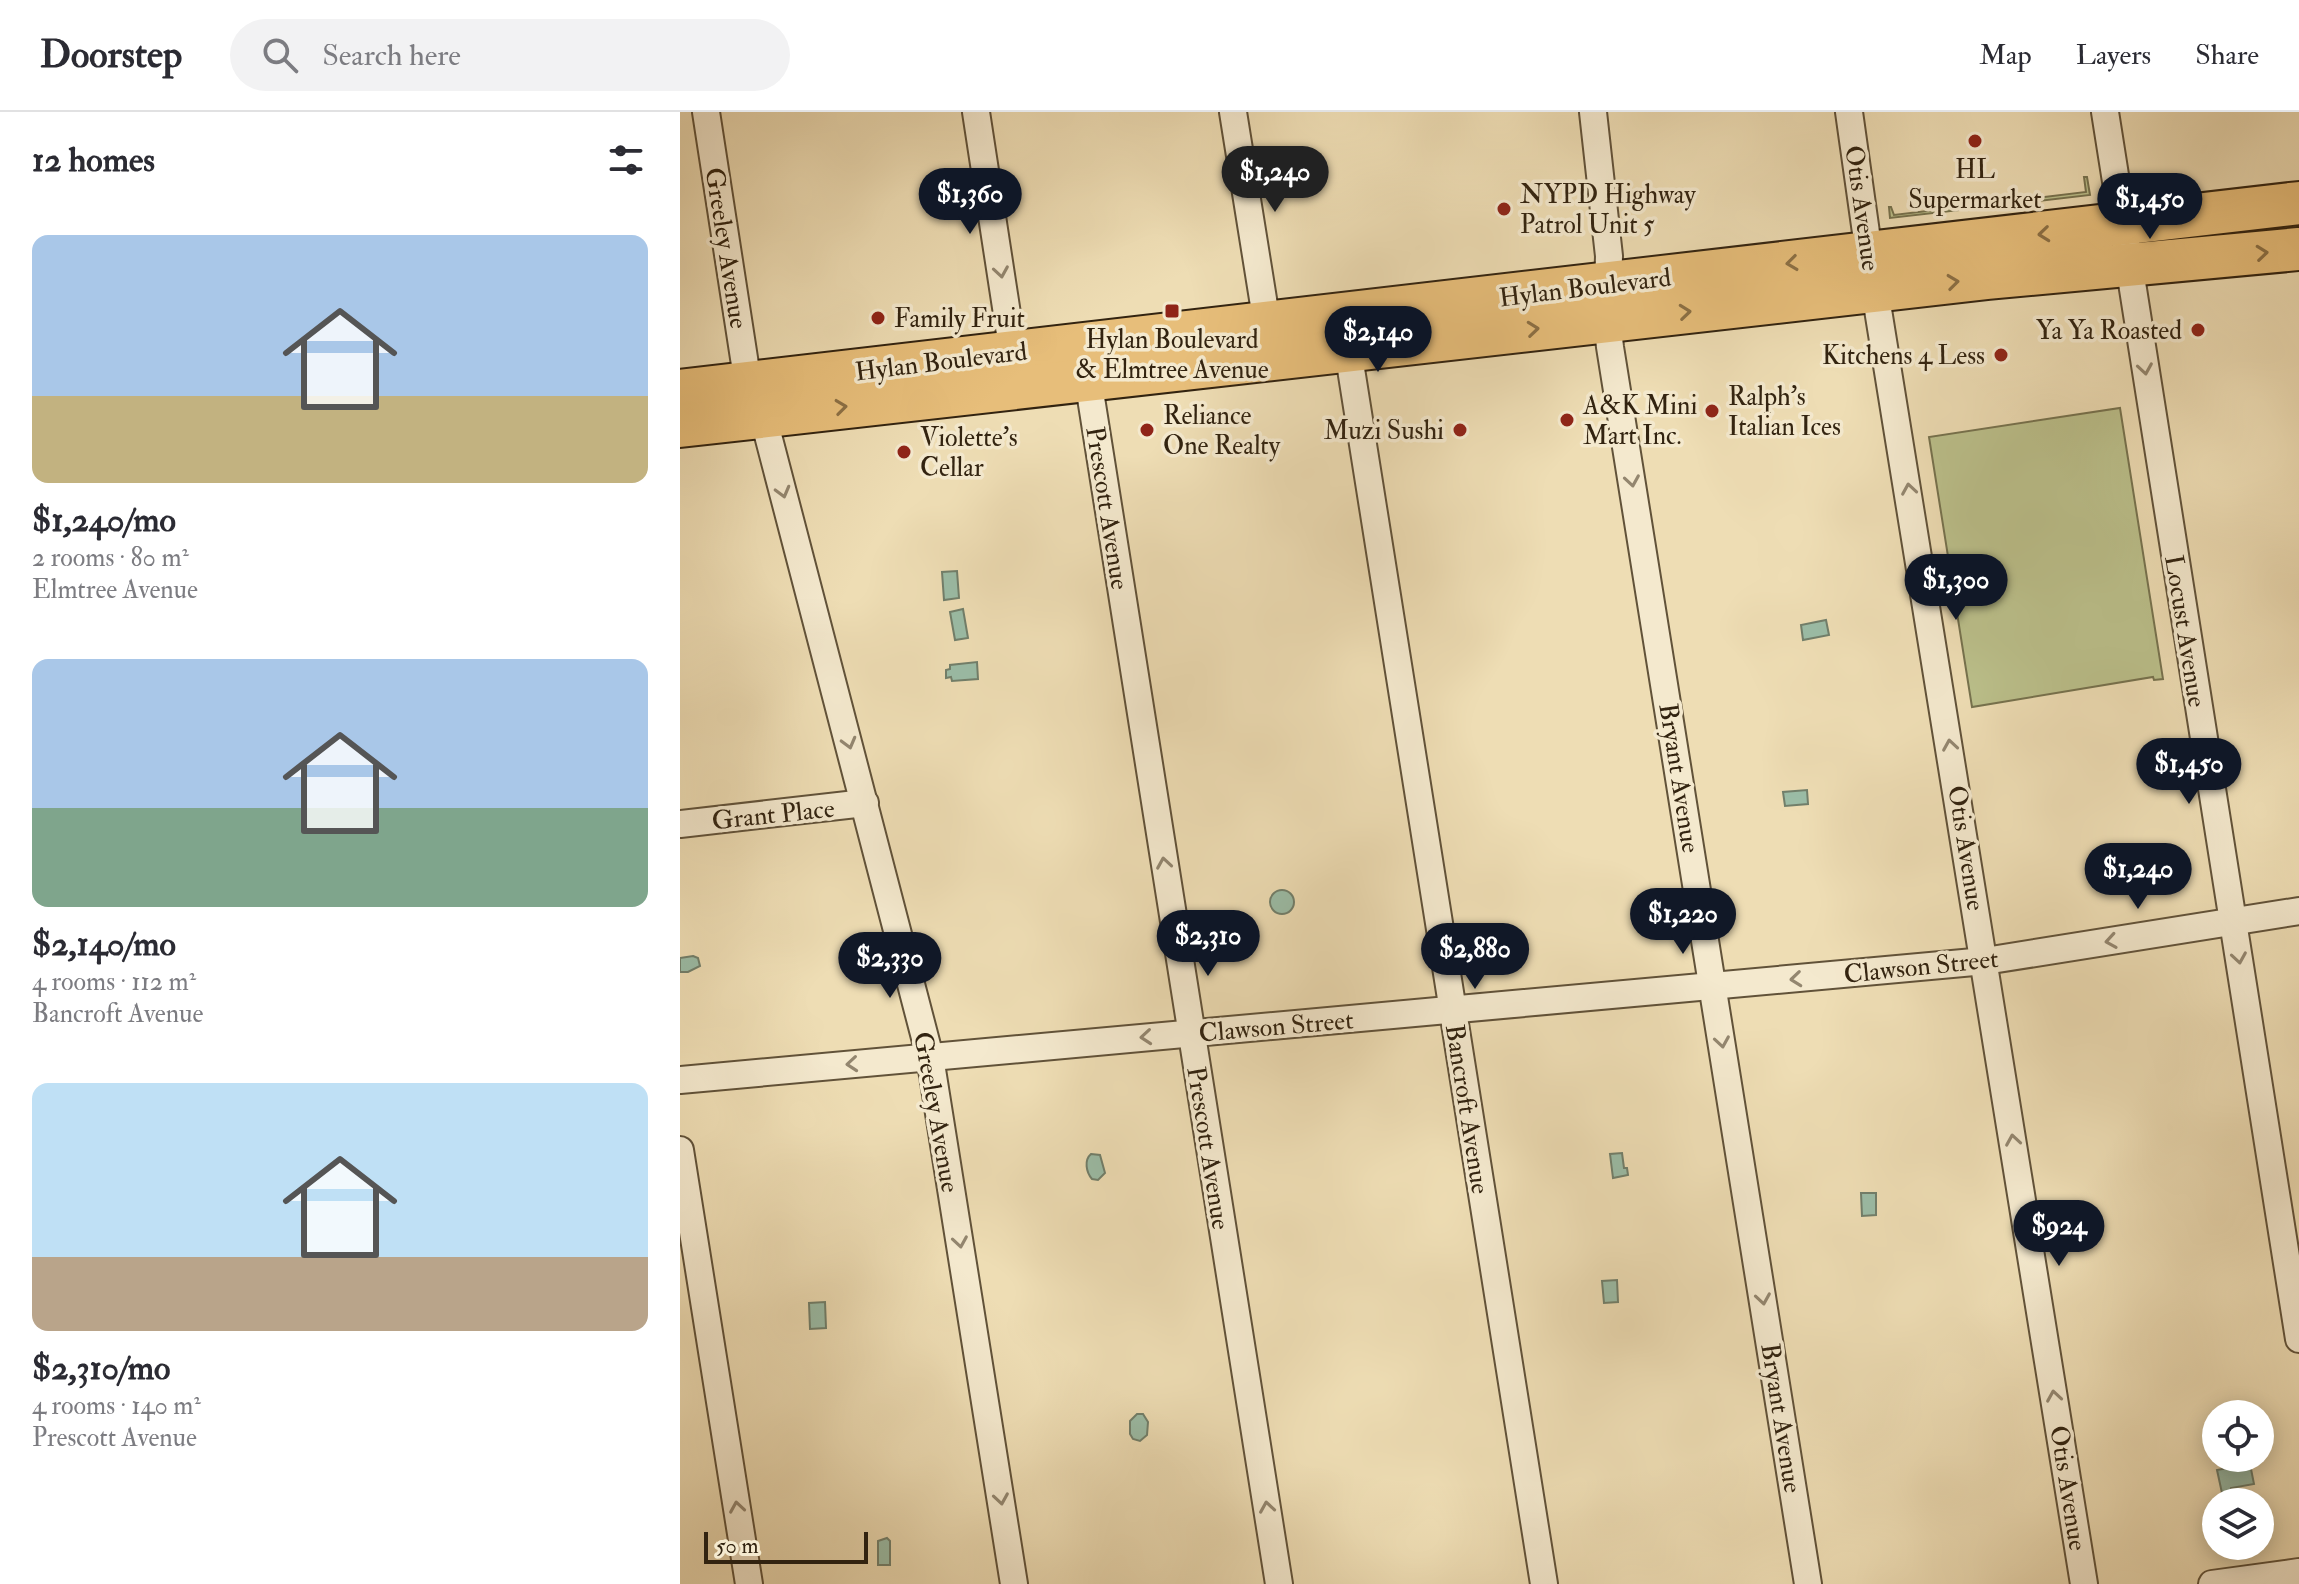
<!DOCTYPE html>
<meta charset="utf-8">
<style>
body{margin:0;font-family:"IM FELL Double Pica",serif;background:#f2f2f3;color:#2b2b33;height:100vh;display:flex;flex-direction:column;font-size:30px;white-space:nowrap}
*{box-sizing:border-box;margin:0}
p{font-size:26px;color:#7c7c81}
.icon{flex:none;width:44px;height:44px;fill:none;stroke:currentColor;stroke-width:2;stroke-linecap:round;stroke-linejoin:round}
.map{position:relative;flex:1;overflow:hidden}
.details{display:flex;flex-direction:column;background:#fff;width:680px}
.details>*{flex:none}
.buttons{position:absolute;left:1522px;top:1288px;display:grid;gap:16px}
.buttons a{display:grid;place-items:center;width:72px;height:72px;border-radius:50%;background:#fff;box-shadow:0 4px 20px #0003;font-size:40px}
.scale{position:absolute;left:24px;bottom:20px;width:164px;box-sizing:border-box;padding-left:8px;border:4px solid #322310;border-top:0;font-size:22px;line-height:28px;white-space:nowrap;color:#322310;-webkit-text-stroke:6px #f4e9ce;paint-order:stroke}
.price{position:absolute;translate:-50% -68px;padding:0 18px;border-radius:28px;background:#111827;color:#fff;font-size:26px;line-height:52px;filter:drop-shadow(0 2px 4px #0008)}
.price::after{content:'';position:absolute;left:50%;top:48px;width:24px;height:18px;margin-left:-12px;background:inherit;clip-path:polygon(0 0,100% 0,50% 100%)}
.price.current{background:#222;color:#fff}
ul{padding:0;list-style:none}
li{display:grid;align-content:center;gap:16px;height:424px;padding:0 32px}
li span{display:grid;place-items:center;height:248px;border-radius:16px;color:#555}
li>.icon{margin-inline-start:auto}
span .icon{width:144px;height:144px;fill:#fffc;stroke-width:1}
li b{font-size:34px}
h2{display:flex;justify-content:space-between;align-items:center;height:96px;padding:0 32px;font-size:34px}
header{display:flex;align-items:center;gap:48px;box-sizing:border-box;height:112px;padding:0 40px;background:#fff;border-bottom:2px solid #e1e1e2}
header strong{font-size:38px}
nav{display:flex;gap:44px;margin-inline-start:auto;font-size:28px}
.search{width:560px;height:72px;background:#f2f2f3;display:flex;align-items:center;gap:20px;box-sizing:border-box;padding:0 28px;border-radius:44px;color:#7c7c81;font-size:30px}
main{display:flex;flex:1;min-height:0}
.map>svg:first-child{display:block}
.green{fill:#bbc08b;stroke:#76724e;stroke-width:2}
.water{fill:#9bbda7;stroke:#717f6b;stroke-width:2}
.lines{fill:none;stroke-linecap:round;stroke-linejoin:round}
.minor-casing{stroke:#615239;stroke-width:30}
.primary-casing{stroke:#322310;stroke-width:46}
.minor{stroke:#f4e9ce;stroke-width:26}
.primary{stroke:#e7be7a;stroke-width:42}
.oneway{stroke:#8c7045}
.oneway2{stroke:#93866f}
.poi-dot{fill:#8f2418;stroke:#f4e9ce;stroke-width:3}
.labels{text-anchor:middle;stroke-width:7;stroke-linejoin:round;paint-order:stroke}
.poi-label{font-size:26px;fill:#322310;stroke:#f4e9ce;text-anchor:start}
.street-label{font-size:26px;fill:#322310;stroke:#f4e9ce}
</style>
<header>
<strong>Doorstep</strong>
<div class="search"><svg class="icon" aria-label="search" viewBox="0 0 24 24"><circle cx="10" cy="10" r="6"/><path d="M15 15l6 6"/></svg>Search here</div>
<nav><a>Map</a><a>Layers</a><a>Share</a></nav>
</header>
<main>
<section class="details">
<h2>12 homes<svg class="icon" aria-label="filters" viewBox="0 0 24 24"><path d="M4 7h16M4 17h16"/><circle cx="9" cy="7" r="2"/><circle cx="15" cy="17" r="2"/></svg></h2>
<ul>
<li><span style="background:linear-gradient(#a9c7e8 65%,#c2b280 0)"><svg class="icon" aria-label="home" viewBox="0 0 24 24"><path d="M3 11l9-7 9 7M6 9v11h12V9"/></svg></span><div><b>$1,240/mo</b><p>2 rooms · 80 m²</p><p>Elmtree Avenue</p></div></li>
<li><span style="background:linear-gradient(#a9c7e8 60%,#7fa58c 0)"><svg class="icon" aria-label="home" viewBox="0 0 24 24"><path d="M3 11l9-7 9 7M6 9v11h12V9"/></svg></span><div><b>$2,140/mo</b><p>4 rooms · 112 m²</p><p>Bancroft Avenue</p></div></li>
<li><span style="background:linear-gradient(#bfe0f5 70%,#b9a48a 0)"><svg class="icon" aria-label="home" viewBox="0 0 24 24"><path d="M3 11l9-7 9 7M6 9v11h12V9"/></svg></span><div><b>$2,310/mo</b><p>4 rooms · 140 m²</p><p>Prescott Avenue</p></div></li>
</ul>
</section>
<div class="map">
<svg width="1619" height="1472" viewBox="0 0 1619 1472">
<rect width="100%" height="100%" fill="#eeddb4"/>
<filter id="stains"><feTurbulence type="fractalNoise" baseFrequency=".0025" numOctaves="4"/><feColorMatrix values="0 0 0 0 .2 0 0 0 0 .09 0 0 0 0 .02 0 0 0 .5 -.17"/></filter>
<radialGradient id="worn" r=".72"><stop offset=".6" stop-color="#630" stop-opacity="0"/><stop offset="1" stop-color="#630" stop-opacity=".3"/></radialGradient>
<g class="green">
<path d="M1404,65H1407L1410,83L1210,106L1209,95H1211L1214,103L1406,80Z"/>
<path d="M1440,296L1483,567L1474,568L1473,565L1292,595L1249,325Z"/>
</g>
<g class="water">
<path d="M277,459L279,486L264,488L262,460Z"/>
<path d="M283,497L288,526L275,528L270,500Z"/>
<path d="M1146,508L1149,523L1123,528L1121,513Z"/>
<path d="M297,550L298,567L272,569L271,565L266,566V558L270,557V553Z"/>
<path d="M1127,678L1128,692L1105,694L1103,680Z"/>
<circle cx="602" cy="790" r="12"/>
<path d="M13,844L18,846L20,854L8,860H0V846Z"/>
<path d="M942,1041L944,1056H947L948,1063L933,1066L930,1042Z"/>
<path d="M411,1042L420,1043L425,1061L418,1068L412,1067C406,1060 404,1048 411,1042Z"/>
<path d="M1181,1081H1196V1103L1182,1104Z"/>
<path d="M937,1168L938,1190L924,1191L922,1169Z"/>
<path d="M145,1190L146,1216L130,1217L129,1191Z"/>
<path d="M457,1302H463L468,1310L467,1323L460,1329L453,1327L450,1322V1309Z"/>
<path d="M1570,1352L1574,1372L1551,1376V1379L1542,1381L1537,1358Z"/>
<path d="M207,1426L210,1429V1453H198V1429Z"/>
</g>
<g class="lines">
<defs>
<g id="minor">
<path d="M26,0L68,272"/>
<path d="M296,0L333,241"/>
<path d="M553,0L587,212"/>
<path d="M913,0L929,144L927,209L930,235L1128,1472"/>
<path d="M1169,0L1189,142L1404,1472"/>
<path d="M1425,0L1619,1227"/>
<path d="M668,238L864,1472"/>
<path d="M408,267L599,1472"/>
<path d="M83,304L250,945L334,1472"/>
<path d="M0,712L185,691"/>
<path d="M0,968L1305,849L1619,799"/>
<path d="M0,1038L69,1472"/>
<path d="M1532,1472L1619,1460"/>
</g>
<g id="primary">
<path d="M0,279L1619,91"/>
<path d="M0,314L1308,166L1619,137"/>
</g>
</defs>
<use href="#minor" class="minor-casing"/>
<use href="#primary" class="primary-casing"/>
<use href="#minor" class="minor"/>
<use href="#primary" class="primary"/>
</g>
<defs><path id="oneway-chevron" d="M-2-3.5L2.5 0L-2 3.5" fill="none" stroke-width="1.6" stroke-linecap="round" stroke-linejoin="round" transform="scale(2)"/></defs>
<g class="oneway">
<use href="#oneway-chevron" transform="translate(1364 122) rotate(174)"/>
<use href="#oneway-chevron" transform="translate(1582 141) rotate(-6)"/>
<use href="#oneway-chevron" transform="translate(1112 151) rotate(173)"/>
<use href="#oneway-chevron" transform="translate(1273 170) rotate(-7)"/>
<use href="#oneway-chevron" transform="translate(1005 200) rotate(-6)"/>
<use href="#oneway-chevron" transform="translate(853 217) rotate(-6)"/>
<use href="#oneway-chevron" transform="translate(161 295) rotate(-7)"/>
</g>
<g class="oneway2">
<use href="#oneway-chevron" transform="translate(321 160) rotate(81)"/>
<use href="#oneway-chevron" transform="translate(1465 257) rotate(81)"/>
<use href="#oneway-chevron" transform="translate(952 369) rotate(81)"/>
<use href="#oneway-chevron" transform="translate(1229 377) rotate(-99)"/>
<use href="#oneway-chevron" transform="translate(103 380) rotate(75)"/>
<use href="#oneway-chevron" transform="translate(169 631) rotate(75)"/>
<use href="#oneway-chevron" transform="translate(1270 633) rotate(-99)"/>
<use href="#oneway-chevron" transform="translate(484 751) rotate(-99)"/>
<use href="#oneway-chevron" transform="translate(1431 829) rotate(171)"/>
<use href="#oneway-chevron" transform="translate(1559 846) rotate(81)"/>
<use href="#oneway-chevron" transform="translate(1116 867) rotate(174)"/>
<use href="#oneway-chevron" transform="translate(466 925) rotate(175)"/>
<use href="#oneway-chevron" transform="translate(1042 930) rotate(81)"/>
<use href="#oneway-chevron" transform="translate(172 952) rotate(175)"/>
<use href="#oneway-chevron" transform="translate(1333 1028) rotate(-99)"/>
<use href="#oneway-chevron" transform="translate(280 1130) rotate(81)"/>
<use href="#oneway-chevron" transform="translate(1083 1187) rotate(81)"/>
<use href="#oneway-chevron" transform="translate(1374 1284) rotate(-99)"/>
<use href="#oneway-chevron" transform="translate(321 1387) rotate(81)"/>
<use href="#oneway-chevron" transform="translate(57 1395) rotate(-99)"/>
<use href="#oneway-chevron" transform="translate(587 1395) rotate(-99)"/>
</g>
<g class="poi-dot">
<circle cx="1295" cy="29" r="8"/>
<circle cx="824" cy="97" r="8"/>
<rect x="484" y="191" width="16" height="16" rx="4"/>
<circle cx="198" cy="206" r="8"/>
<circle cx="1518" cy="218" r="8"/>
<circle cx="1321" cy="243" r="8"/>
<circle cx="1032" cy="299" r="8"/>
<circle cx="887" cy="308" r="8"/>
<circle cx="467" cy="318" r="8"/>
<circle cx="780" cy="318" r="8"/>
<circle cx="224" cy="340" r="8"/>
</g>
<g class="labels">
<g class="poi-label">
<text x="1295" y="66" text-anchor="middle">HL<tspan x="1295" dy="30">Supermarket</tspan></text>
<text x="840" y="91">NYPD Highway<tspan x="840" dy="30">Patrol Unit 5</tspan></text>
<text x="214" y="215">Family Fruit</text>
<text x="1502" y="227" text-anchor="end">Ya Ya Roasted</text>
<text x="492" y="236" text-anchor="middle">Hylan Boulevard<tspan x="492" dy="30">&amp; Elmtree Avenue</tspan></text>
<text x="1305" y="252" text-anchor="end">Kitchens 4 Less</text>
<text x="1048" y="293">Ralph's<tspan x="1048" dy="30">Italian Ices</tspan></text>
<text x="903" y="302">A&amp;K Mini<tspan x="903" dy="30">Mart Inc.</tspan></text>
<text x="483" y="312">Reliance<tspan x="483" dy="30">One Realty</tspan></text>
<text x="764" y="327" text-anchor="end">Muzi Sushi</text>
<text x="240" y="334">Violette's<tspan x="240" dy="30">Cellar</tspan></text>
</g>
<g class="street-label">
<text transform="translate(1183 96) rotate(82)" y="9">Otis Avenue</text>
<text transform="translate(47 136) rotate(81)" y="9">Greeley Avenue</text>
<text transform="translate(905 175) rotate(-7)" y="9">Hylan Boulevard</text>
<text transform="translate(261 249) rotate(-7)" y="9">Hylan Boulevard</text>
<text transform="translate(428 396) rotate(81)" y="9">Prescott Avenue</text>
<text transform="translate(1506 519) rotate(81)" y="9">Locust Avenue</text>
<text transform="translate(1000 666) rotate(81)" y="9">Bryant Avenue</text>
<text transform="translate(93 702) rotate(-6)" y="9">Grant Place</text>
<text transform="translate(1287 736) rotate(81)" y="9">Otis Avenue</text>
<text transform="translate(1241 854) rotate(-6)" y="9">Clawson Street</text>
<text transform="translate(596 914) rotate(-5)" y="9">Clawson Street</text>
<text transform="translate(788 997) rotate(81)" y="9">Bancroft Avenue</text>
<text transform="translate(257 1000) rotate(80)" y="9">Greeley Avenue</text>
<text transform="translate(529 1036) rotate(81)" y="9">Prescott Avenue</text>
<text transform="translate(1102 1306) rotate(81)" y="9">Bryant Avenue</text>
<text transform="translate(1389 1376) rotate(81)" y="9">Otis Avenue</text>
</g>
</g>
<rect width="100%" height="100%" filter="url(#stains)"/>
<rect width="100%" height="100%" fill="url(#worn)"/>
</svg>
<div class="buttons">
<a><svg class="icon" aria-label="locate" viewBox="0 0 24 24"><circle cx="12" cy="12" r="6"/><path d="M12 2v4M12 18v4M2 12h4M18 12h4"/></svg></a>
<a><svg class="icon" aria-label="layers" viewBox="0 0 24 24"><path d="M12 4l9 5-9 5-9-5zM3 14l9 5 9-5"/></svg></a>
</div>
<div class="scale">50 m</div>
<b class="price current" style="left:595px;top:102px">$1,240</b>
<b class="price" style="left:290px;top:124px">$1,360</b>
<b class="price" style="left:1470px;top:129px">$1,450</b>
<b class="price" style="left:698px;top:262px">$2,140</b>
<b class="price" style="left:1276px;top:510px">$1,300</b>
<b class="price" style="left:1509px;top:694px">$1,450</b>
<b class="price" style="left:1458px;top:799px">$1,240</b>
<b class="price" style="left:1003px;top:844px">$1,220</b>
<b class="price" style="left:528px;top:866px">$2,310</b>
<b class="price" style="left:795px;top:879px">$2,880</b>
<b class="price" style="left:210px;top:888px">$2,330</b>
<b class="price" style="left:1379px;top:1156px">$924</b>
</div>
</main>
